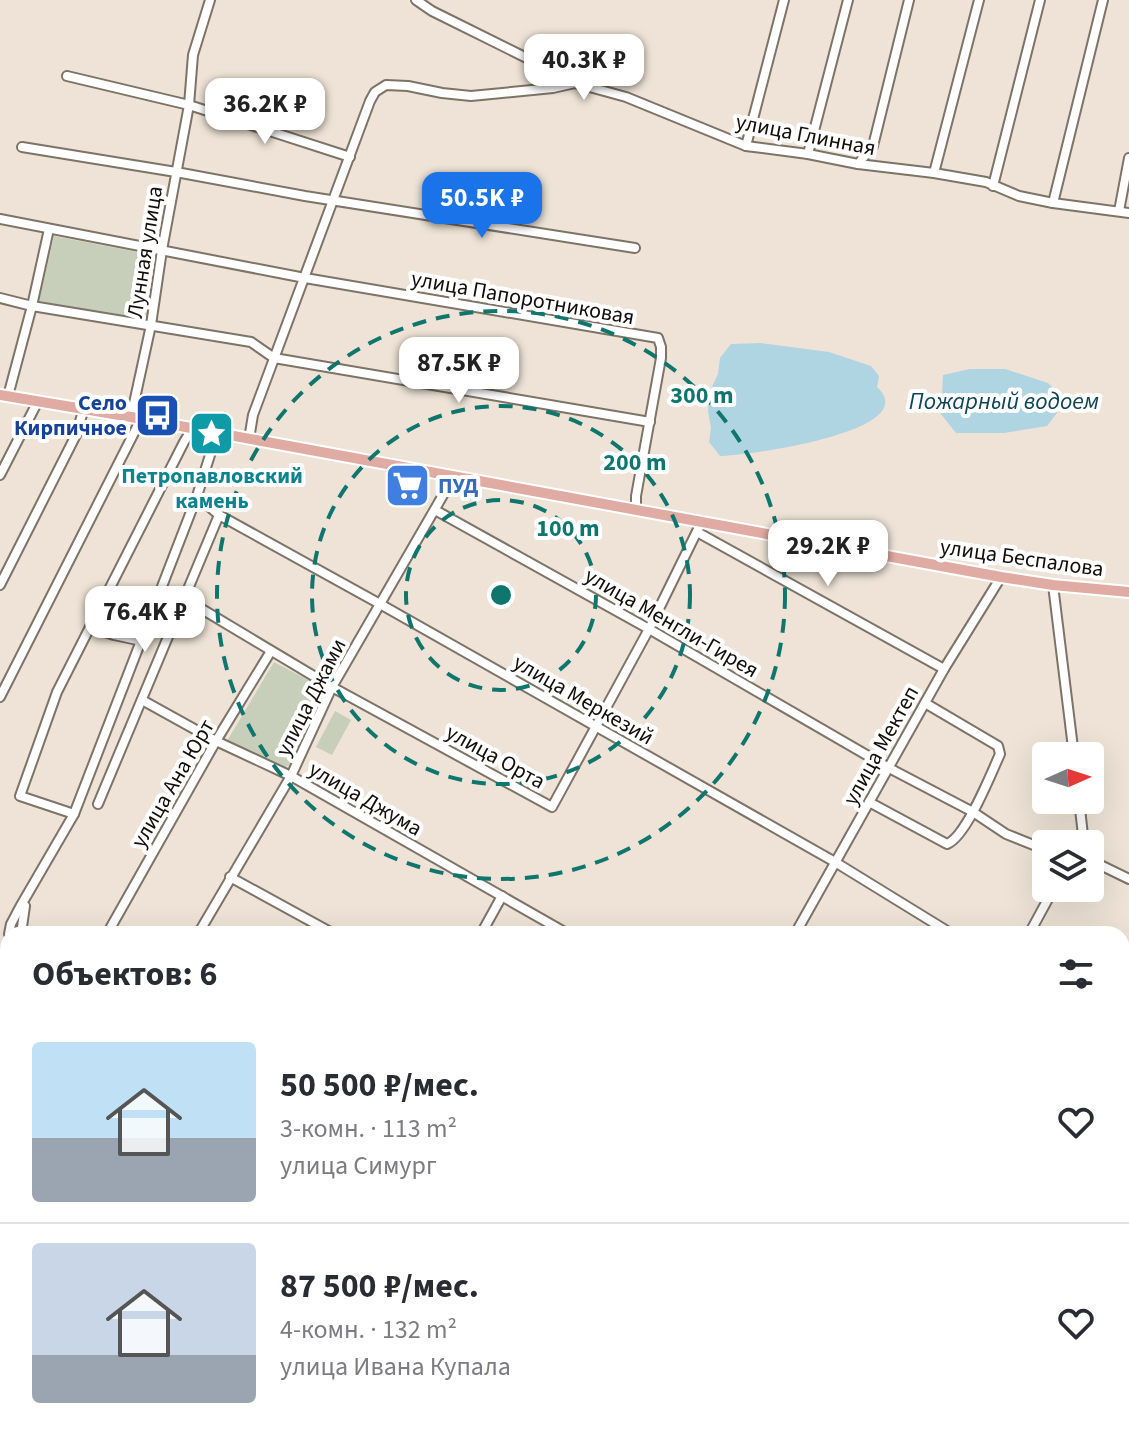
<!DOCTYPE html>
<html lang="ru">
<meta charset="utf-8">
<style>
body{margin:0;font-family:"Source Sans 3",sans-serif;background:#f7f7f7;color:#2b2b33;height:100vh;display:flex;flex-direction:column;font-size:30px;white-space:nowrap}
*{box-sizing:border-box;margin:0}
p{font-size:26px;color:#7c7c81}
.icon{flex:none;width:44px;height:44px;fill:none;stroke:currentColor;stroke-width:2;stroke-linecap:round;stroke-linejoin:round}
.map{position:relative;flex:1;overflow:hidden}
.details{position:absolute;left:0px;top:926px;width:1130px;height:514px;display:flex;flex-direction:column;background:#fff;border-radius:24px 24px 0 0;box-shadow:0 8px 32px #0002}
.details>*{flex:none}
.needle{width:52px;rotate:87deg}
.fabs{position:absolute;left:1032px;top:742px;display:grid;gap:16px}
.fabs a{display:grid;place-items:center;width:72px;height:72px;border-radius:8px;background:#fff;box-shadow:0 8px 32px #0002;font-size:40px}
.price{position:absolute;translate:-50% -68px;padding:0 18px;border-radius:16px;background:#fff;color:#222;font-size:26px;line-height:52px;filter:drop-shadow(0 2px 4px #0008)}
.price::after{content:'';position:absolute;left:50%;top:48px;width:24px;height:18px;margin-left:-12px;background:inherit;clip-path:polygon(0 0,100% 0,50% 100%)}
.price.selected{background:#1a73e8;color:#fff}
ul{padding:0;list-style:none}
li{display:flex;align-items:center;gap:24px;height:200px;padding:0 32px}
li+li{border-top:2px solid #e1e1e2}
li span{display:grid;place-items:center;flex:none;width:224px;height:160px;border-radius:8px;color:#555}
li>.icon{margin-inline-start:auto}
span .icon{width:96px;height:96px;fill:#fffc;stroke-width:1}
li b{font-size:34px}
h2{display:flex;justify-content:space-between;align-items:center;height:96px;padding:0 32px;font-size:34px}
.map>svg:first-child{display:block}
.green{fill:#c7cfbb}
.water{fill:#afd4e2}
.lines{fill:none;stroke-linecap:round;stroke-linejoin:round}
.minor-casing{stroke:#7d7367;stroke-width:12}
.major-casing{stroke:#fff;stroke-width:14}
.minor{stroke:#fff;stroke-width:8}
.major{stroke:#e0aba2;stroke-width:10}
.ring{fill:none;stroke:#0f766e;stroke-width:4;stroke-dasharray:14 10}
.labels{text-anchor:middle;stroke-width:8;stroke-linejoin:round;paint-order:stroke}
.street-label{font-size:22px;fill:#120f0a;stroke:#fff}
.transit-label{font-size:22px;font-weight:bold;fill:#164399;stroke:#fff;text-anchor:end}
.culture-label{font-size:22px;font-weight:bold;fill:#0d838f;stroke:#fff}
.shop-label{font-size:22px;font-weight:bold;fill:#366cbe;stroke:#fff;text-anchor:start}
.water-label{font-size:24px;font-style:italic;fill:#114454;stroke:#fff}
.centre{fill:#0f766e;stroke:#fff;stroke-width:4}
.ring-label{font-size:24px;text-anchor:middle;font-weight:bold;fill:#0f766e;stroke:#fff;stroke-width:8;stroke-linejoin:round;paint-order:stroke}
</style>
<div class="map">
<svg width="1129" height="1439" viewBox="0 0 1129 1439">
<rect width="100%" height="100%" fill="#eee3d6"/>
<g class="green">
<path d="M54,236L158,256L146,320L39,301Z"/>
<path d="M274,662L327,690L292,764L281,769L227,741Z"/>
<path d="M335,711L351,720L332,755L316,747Z"/>
<path d="M1122,1409L1129,1412V1439H701L706,1432H1122Z"/>
<path d="M130,1432H541L546,1439H131Z"/>
</g>
<g class="water">
<path d="M761,343L829,352L871,366L879,376L877,387C926,432 742,456 720,456L709,442L711,428L708,411L710,391L718,374L720,358L731,344Z"/>
<path d="M970,369H1005L1048,383L1066,401L1047,426L1004,433H956L941,414L943,375Z"/>
</g>
<g class="lines">
<defs>
<g id="minor">
<path d="M416,0L432,11L553,71L567,75L575,83"/>
<path d="M67,76L189,105L350,157"/>
<path d="M746,146L784,0"/>
<path d="M22,147L176,172L305,196L635,248"/>
<path d="M808,154L848,0"/>
<path d="M858,164L873,146L909,0"/>
<path d="M934,173L979,0"/>
<path d="M993,186L1040,0"/>
<path d="M1053,203L1103,0"/>
<path d="M1119,211L1129,158"/>
<path d="M0,219L305,278L658,338L661,347V358L636,496V510"/>
<path d="M0,298L32,306L251,342L274,358L650,422"/>
<path d="M8,396L32,306L49,229"/>
<path d="M131,417L151,325L162,250L189,105L193,55L210,0"/>
<path d="M249,439L253,415L370,101L375,92L386,85L408,86L442,93L471,96L553,88L575,83L626,97L746,146L808,154L858,164L934,173L986,182L1019,196L1053,203L1129,213"/>
<path d="M0,475L38,401"/>
<path d="M197,496L219,515L380,604L835,862L952,934"/>
<path d="M435,510L649,629L889,768L973,812L1006,834L1046,850"/>
<path d="M697,532L944,669"/>
<path d="M0,585L76,435L84,408"/>
<path d="M1053,585L1074,756"/>
<path d="M185,599L332,687L552,807L649,629L702,521"/>
<path d="M90,627L114,635L142,641"/>
<path d="M0,697L141,419"/>
<path d="M142,700L216,741L291,776L568,934"/>
<path d="M1079,800L1084,844"/>
<path d="M869,802L947,844C966,837 991,774 1000,754L998,746L925,703"/>
<path d="M98,804L219,515"/>
<path d="M74,814L20,796L57,692L184,442L192,429"/>
<path d="M1090,860L1129,879"/>
<path d="M230,877L334,934"/>
<path d="M9,934L11,924L20,907L74,814L197,496L217,433"/>
<path d="M21,934L25,906"/>
<path d="M107,934L216,741L271,651"/>
<path d="M198,934L291,776L332,687L454,476"/>
<path d="M481,934L502,896"/>
<path d="M795,934L944,669L1001,577"/>
<path d="M1029,934L1054,888"/>
<path d="M8,982L2,984L0,989L2,994L8,997"/>
<path d="M1122,992L1129,996"/>
<path d="M0,1018L8,1010"/>
<path d="M1122,1127L1129,1130"/>
<path d="M1122,1253L1129,1256"/>
<path d="M1122,1365L1129,1367"/>
<path d="M0,1416L8,1425"/>
<path d="M17,1432L27,1439"/>
<path d="M586,1432L592,1439"/>
<path d="M669,1432L675,1439"/>
</g>
<path id="major" d="M0,395L131,417L1001,577L1053,585L1129,592"/>
</defs>
<use href="#minor" class="minor-casing"/>
<use href="#major" class="major-casing"/>
<use href="#minor" class="minor"/>
<use href="#major" class="major"/>
</g>
<g class="ring">
<circle cx="501" cy="595" r="95"/>
<circle cx="501" cy="595" r="189"/>
<circle cx="501" cy="595" r="284"/>
</g>
<defs>
<symbol id="bus-square" viewBox="-11 -11 22 22"><rect x="-9" y="-9" width="18" height="18" rx="4" fill="#1a4fb4" stroke="#fff"/><path d="M-5-6H5V4H4V6H2V4H-2V6H-4V4H-5ZM-3.5-4V0h7V-4ZM-3.5 1.2v1.5H-2V1.2ZM2 1.2v1.5H3.5V1.2Z" fill="#fff"/></symbol>
<symbol id="sight-square" viewBox="-11 -11 22 22"><rect x="-9" y="-9" width="18" height="18" rx="4" fill="#0f9aa8" stroke="#fff"/><path d="M0-6L1.8-2.2L6-1.7L2.9 1.2L3.7 5.4L0 3.3L-3.7 5.4L-2.9 1.2L-6-1.7L-1.8-2.2Z" fill="#fff"/></symbol>
<symbol id="supermarket-square" viewBox="-11 -11 22 22"><rect x="-9" y="-9" width="18" height="18" rx="4" fill="#3f7fe0" stroke="#fff"/><path d="M-6-5.5h2.5l.6 2H6L4.5 2H-2.5L-4.4-4H-6ZM-1.5 3.2a1.3 1.3 0 1 0 .1 0ZM3 3.2a1.3 1.3 0 1 0 .1 0Z" fill="#fff"/></symbol>
</defs>
<g fill-rule="evenodd">
<use href="#bus-square" x="132" y="390" width="51" height="51"/>
<use href="#sight-square" x="186" y="408" width="51" height="51"/>
<use href="#supermarket-square" x="382" y="460" width="51" height="51"/>
</g>
<g class="labels">
<g class="street-label">
<text transform="translate(806 134) rotate(11)" y="8">улица Глинная</text>
<text transform="translate(144 252) rotate(-81)" y="8">Лунная улица</text>
<text transform="translate(523 297) rotate(10)" y="8">улица Папоротниковая</text>
<text transform="translate(1022 557) rotate(8)" y="8">улица Беспалова</text>
<text transform="translate(672 622) rotate(30)" y="8">улица Менгли-Гирея</text>
<text transform="translate(310 697) rotate(-63)" y="8">улица Джами</text>
<text transform="translate(584 699) rotate(30)" y="8">улица Меркезий</text>
<text transform="translate(880 745) rotate(-61)" y="8">улица Мектеп</text>
<text transform="translate(496 756) rotate(29)" y="8">улица Орта</text>
<text transform="translate(172 783) rotate(-60)" y="8">улица Ана Юрт</text>
<text transform="translate(366 798) rotate(30)" y="8">улица Джума</text>
</g>
<g class="transit-label">
<text x="127" y="410">Село<tspan x="127" dy="25">Кирпичное</tspan></text>
</g>
<g class="culture-label">
<text x="212" y="483">Петропавловский<tspan x="212" dy="25">камень</tspan></text>
</g>
<g class="shop-label">
<text x="438" y="493">ПУД</text>
</g>
<g class="water-label">
<text x="1004" y="409">Пожарный водоем</text>
</g>
</g>
<circle cx="501" cy="595" r="12" class="centre"/>
<g class="ring-label">
<text x="702" y="403">300 m</text>
<text x="635" y="470">200 m</text>
<text x="568" y="536">100 m</text>
</g>
</svg>
<div class="fabs">
<a><svg class="needle" viewBox="-14 -14 28 28"><path d="M0-13l5 13h-10z" fill="#e53935"/><path d="M0 13l5-13h-10z" fill="#7c7c81"/></svg></a>
<a><svg class="icon" aria-label="layers" viewBox="0 0 24 24"><path d="M12 4l9 5-9 5-9-5zM3 14l9 5 9-5"/></svg></a>
</div>
<b class="price" style="left:584px;top:102px">40.3K ₽</b>
<b class="price" style="left:265px;top:146px">36.2K ₽</b>
<b class="price selected" style="left:482px;top:240px">50.5K ₽</b>
<b class="price" style="left:459px;top:405px">87.5K ₽</b>
<b class="price" style="left:828px;top:588px">29.2K ₽</b>
<b class="price" style="left:145px;top:654px">76.4K ₽</b>
<section class="details">
<h2>Объектов: 6<svg class="icon" aria-label="filters" viewBox="0 0 24 24"><path d="M4 7h16M4 17h16"/><circle cx="9" cy="7" r="2"/><circle cx="15" cy="17" r="2"/></svg></h2>
<ul>
<li><span style="background:linear-gradient(#bfe0f5 60%,#9aa5b1 0)"><svg class="icon" aria-label="home" viewBox="0 0 24 24"><path d="M3 11l9-7 9 7M6 9v11h12V9"/></svg></span><div><b>50 500 ₽/мес.</b><p>3-комн. · 113 m²</p><p>улица Симург</p></div><svg class="icon" aria-label="heart" viewBox="0 0 24 24"><path d="M12 20l-8-8c-3-5 5-10 8-4 3-6 11-1 8 4z"/></svg></li>
<li><span style="background:linear-gradient(#c9d6e8 70%,#9aa5b1 0)"><svg class="icon" aria-label="home" viewBox="0 0 24 24"><path d="M3 11l9-7 9 7M6 9v11h12V9"/></svg></span><div><b>87 500 ₽/мес.</b><p>4-комн. · 132 m²</p><p>улица Ивана Купала</p></div><svg class="icon" aria-label="heart" viewBox="0 0 24 24"><path d="M12 20l-8-8c-3-5 5-10 8-4 3-6 11-1 8 4z"/></svg></li>
</ul>
</section>
</div>
